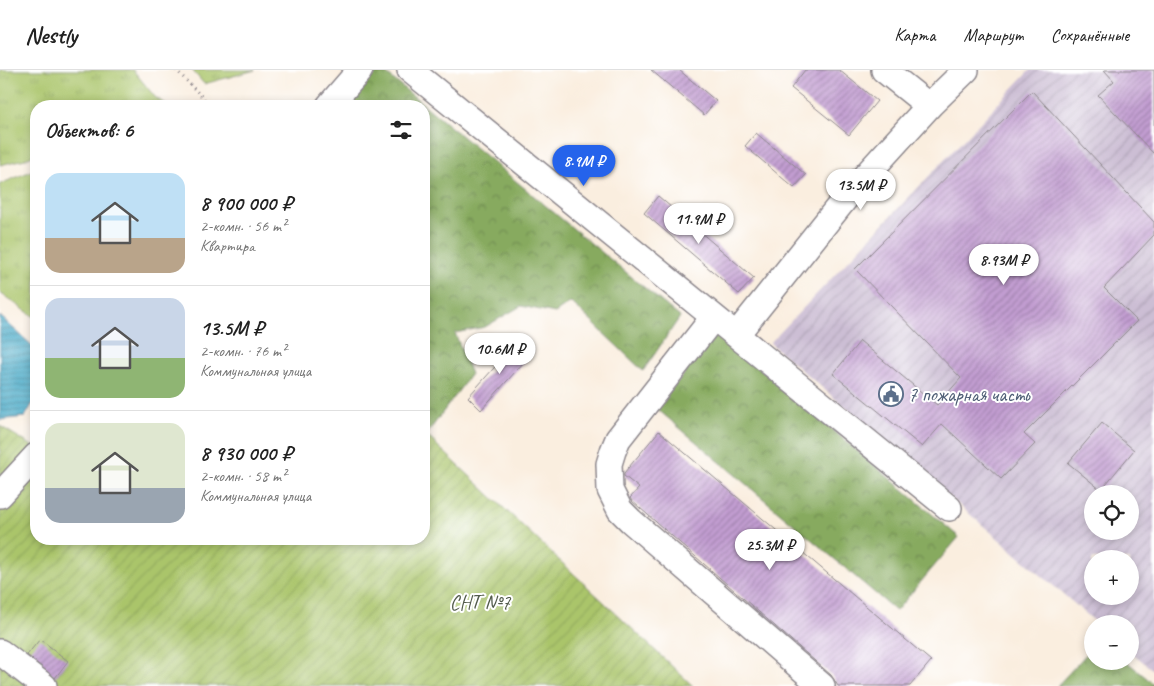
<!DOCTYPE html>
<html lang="ru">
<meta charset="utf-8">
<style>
body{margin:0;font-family:Caveat,sans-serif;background:#f6f6f6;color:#222;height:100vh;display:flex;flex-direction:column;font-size:19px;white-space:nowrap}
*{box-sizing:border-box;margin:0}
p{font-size:16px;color:#767676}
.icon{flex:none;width:28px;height:28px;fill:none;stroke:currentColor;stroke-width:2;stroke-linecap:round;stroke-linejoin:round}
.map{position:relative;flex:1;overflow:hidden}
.sheet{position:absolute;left:30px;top:30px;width:400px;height:445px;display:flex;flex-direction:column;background:#fff;border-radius:20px;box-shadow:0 2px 8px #0003}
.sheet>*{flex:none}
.tools{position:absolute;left:1084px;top:415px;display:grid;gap:10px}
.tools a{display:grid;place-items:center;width:55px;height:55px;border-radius:50%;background:#fff;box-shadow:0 2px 8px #0003;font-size:25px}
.price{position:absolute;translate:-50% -42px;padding:0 11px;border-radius:18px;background:#fff;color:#222;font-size:16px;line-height:32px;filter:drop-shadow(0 1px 2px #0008)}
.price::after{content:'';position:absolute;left:50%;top:30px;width:15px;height:11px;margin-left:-8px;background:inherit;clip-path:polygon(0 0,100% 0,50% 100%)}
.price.active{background:#2563eb;color:#fff}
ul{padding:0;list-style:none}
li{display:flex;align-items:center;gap:15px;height:125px;padding:0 15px}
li+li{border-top:1px solid #e0e0e0}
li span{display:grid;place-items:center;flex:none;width:140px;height:100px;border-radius:15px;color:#555}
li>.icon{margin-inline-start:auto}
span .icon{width:60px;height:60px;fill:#fffc;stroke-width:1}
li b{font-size:21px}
h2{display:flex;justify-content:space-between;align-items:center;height:60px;padding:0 15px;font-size:21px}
header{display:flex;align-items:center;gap:30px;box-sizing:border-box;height:70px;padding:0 25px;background:#fff;border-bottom:1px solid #e0e0e0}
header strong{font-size:24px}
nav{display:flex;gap:28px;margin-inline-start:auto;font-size:18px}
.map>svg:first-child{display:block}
.industrial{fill:url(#industrial-furrows);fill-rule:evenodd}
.grass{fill:url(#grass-tufts);stroke:#667453}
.forest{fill:url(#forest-crowns);stroke:#54664d}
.garden{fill:url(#garden-furrows);stroke:#667453}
.water{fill:url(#water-rules);stroke:#346680}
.building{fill:url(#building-hatch)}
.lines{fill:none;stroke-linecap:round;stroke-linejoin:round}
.minor-casing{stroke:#8e888d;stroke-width:28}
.path{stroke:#8e888d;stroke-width:3;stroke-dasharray:1 4;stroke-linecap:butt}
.minor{stroke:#fff;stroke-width:25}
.labels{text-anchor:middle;stroke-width:4;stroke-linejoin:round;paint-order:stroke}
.service-label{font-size:20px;fill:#4e5e75;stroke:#fff;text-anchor:start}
.park-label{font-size:20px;fill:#525b4c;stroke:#fff}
</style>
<header>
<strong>Nestly</strong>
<nav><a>Карта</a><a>Маршрут</a><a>Сохранённые</a></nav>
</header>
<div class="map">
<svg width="1154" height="616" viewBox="0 0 1154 616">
<defs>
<pattern id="industrial-furrows" width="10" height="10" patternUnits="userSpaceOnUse" patternTransform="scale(1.25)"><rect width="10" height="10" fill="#ccbed4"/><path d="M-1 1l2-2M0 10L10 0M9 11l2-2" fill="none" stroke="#afa3b7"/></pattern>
<pattern id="grass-tufts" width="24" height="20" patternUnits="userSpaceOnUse" patternTransform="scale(1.25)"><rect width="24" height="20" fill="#aac56b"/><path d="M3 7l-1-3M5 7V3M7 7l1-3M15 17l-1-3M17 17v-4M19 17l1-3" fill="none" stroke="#92a95e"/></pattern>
<pattern id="forest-crowns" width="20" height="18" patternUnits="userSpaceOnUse" patternTransform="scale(1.25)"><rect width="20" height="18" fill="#87aa5f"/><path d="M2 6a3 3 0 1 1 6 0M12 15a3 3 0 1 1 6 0" fill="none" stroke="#6e8a50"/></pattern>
<pattern id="garden-furrows" width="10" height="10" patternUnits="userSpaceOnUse" patternTransform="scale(1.25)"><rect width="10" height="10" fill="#aac56b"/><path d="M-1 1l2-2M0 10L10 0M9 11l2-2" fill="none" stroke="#92a95e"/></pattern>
<pattern id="water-rules" width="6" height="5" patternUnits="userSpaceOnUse" patternTransform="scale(1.25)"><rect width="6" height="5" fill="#47a9c6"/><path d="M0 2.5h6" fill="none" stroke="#3b89a2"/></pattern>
<pattern id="building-hatch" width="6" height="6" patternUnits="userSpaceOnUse" patternTransform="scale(1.25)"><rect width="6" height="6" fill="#c29dd1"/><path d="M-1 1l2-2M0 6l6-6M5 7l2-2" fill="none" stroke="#9d80ab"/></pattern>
</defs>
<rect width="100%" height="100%" fill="#fff"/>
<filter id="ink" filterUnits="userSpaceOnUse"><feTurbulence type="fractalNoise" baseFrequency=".02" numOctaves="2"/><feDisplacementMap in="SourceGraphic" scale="10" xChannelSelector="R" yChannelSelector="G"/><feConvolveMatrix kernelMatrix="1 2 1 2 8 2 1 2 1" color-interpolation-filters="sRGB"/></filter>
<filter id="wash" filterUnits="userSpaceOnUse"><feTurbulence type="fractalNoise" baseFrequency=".0096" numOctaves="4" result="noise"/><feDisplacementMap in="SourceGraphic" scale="20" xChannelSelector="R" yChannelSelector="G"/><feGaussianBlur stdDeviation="1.12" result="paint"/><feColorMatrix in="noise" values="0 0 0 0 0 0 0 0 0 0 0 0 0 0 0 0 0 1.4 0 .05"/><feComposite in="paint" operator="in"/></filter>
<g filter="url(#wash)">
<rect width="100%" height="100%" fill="#faeedf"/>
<path class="industrial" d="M1030,0H1154V601L1130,581V554H1098L770,273ZM1092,424H1130V461H1092ZM1092,489H1130V526H1092Z"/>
<g class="grass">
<path d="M0,0H133L155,27L168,36H36V83L25,89L0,95Z"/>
<path d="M192,0H255L204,14Z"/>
<path d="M36,99V248L0,223V114Z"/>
</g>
<g class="forest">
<path d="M379,0H382L680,247L643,301L571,232L555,243L521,236L485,257L455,263L471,304L426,365L424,363V36H348Z"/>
<path d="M718,263L959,467L896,541L656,338Z"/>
<path d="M1092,578V591H1126L1154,614V616H1057Z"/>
</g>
<path class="garden" d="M0,356L36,378V469H424V363L693,616H0Z"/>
<path class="water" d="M0,246L36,279V328L25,347L0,350Z"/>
<g id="blocks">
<g class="building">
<path d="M651,0H679L716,31L704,45Z"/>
<path d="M805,0H839L877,31L849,65L791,18Z"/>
<path d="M1104,0H1154V84L1098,25L1114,11Z"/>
<path d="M1032,21L1154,152V165L1104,218L1137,251L1024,364L1035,374L1001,409L942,354L922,377L833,304L860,271L937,335L961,308L855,199Z"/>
<path d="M756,63L806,105L794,118L745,76Z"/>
<path d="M658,126L754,208L739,224L644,143Z"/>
<path d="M519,270L533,282L481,340L468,327Z"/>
<path d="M1102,353L1134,380L1101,420L1068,393Z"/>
<path d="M659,361L931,591L910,616H838L831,605L632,431L630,428L639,418L624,406V403Z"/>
<path d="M40,569L68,591L55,608L27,585Z"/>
</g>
</g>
</g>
<g filter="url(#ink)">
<use href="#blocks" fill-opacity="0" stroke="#8e888d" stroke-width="1"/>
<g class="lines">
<defs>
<g id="minor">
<path d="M410,0L949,438"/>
<path d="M884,0L929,36"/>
<path d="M329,36L360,0"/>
<path d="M713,248L618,369L613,381L609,394L610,420L620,440L631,451L822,616"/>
<path d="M737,264L848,125L929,36L966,0"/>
<path d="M0,425L36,386"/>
<path d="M0,582L44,616"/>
</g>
</defs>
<use href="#minor" class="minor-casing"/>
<path class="path" d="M176,0L211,36"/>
<use href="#minor" class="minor"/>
</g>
</g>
<defs>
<symbol id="civic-ring" viewBox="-11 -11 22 22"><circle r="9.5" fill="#fff" stroke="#5c6f8a" stroke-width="1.5"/><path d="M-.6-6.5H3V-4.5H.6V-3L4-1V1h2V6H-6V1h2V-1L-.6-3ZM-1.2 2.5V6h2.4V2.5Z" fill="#5c6f8a"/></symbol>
</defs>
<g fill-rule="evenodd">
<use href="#civic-ring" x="877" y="310" width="28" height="28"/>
</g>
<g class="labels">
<g class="service-label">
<text x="908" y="331">7 пожарная часть</text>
</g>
<g class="park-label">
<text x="480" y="539">СНТ №7</text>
</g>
</g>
</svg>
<div class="tools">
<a><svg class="icon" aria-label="locate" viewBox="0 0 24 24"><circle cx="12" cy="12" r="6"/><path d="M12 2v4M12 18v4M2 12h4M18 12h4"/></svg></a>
<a>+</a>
<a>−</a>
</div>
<b class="price active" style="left:584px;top:117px">8.9M ₽</b>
<b class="price" style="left:861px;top:141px">13.5M ₽</b>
<b class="price" style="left:699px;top:175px">11.9M ₽</b>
<b class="price" style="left:1004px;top:216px">8.93M ₽</b>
<b class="price" style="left:500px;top:305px">10.6M ₽</b>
<b class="price" style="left:770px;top:501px">25.3M ₽</b>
<section class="sheet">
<h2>Объектов: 6<svg class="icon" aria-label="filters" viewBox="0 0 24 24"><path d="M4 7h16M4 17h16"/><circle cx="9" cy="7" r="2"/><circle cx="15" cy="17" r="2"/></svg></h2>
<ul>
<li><span style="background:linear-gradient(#bfe0f5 65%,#b9a48a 0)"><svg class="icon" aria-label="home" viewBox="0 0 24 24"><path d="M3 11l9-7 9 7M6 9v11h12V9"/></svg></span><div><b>8 900 000 ₽</b><p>2-комн. · 56 m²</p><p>Квартира</p></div></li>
<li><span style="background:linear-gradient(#c9d6e8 60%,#8fb573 0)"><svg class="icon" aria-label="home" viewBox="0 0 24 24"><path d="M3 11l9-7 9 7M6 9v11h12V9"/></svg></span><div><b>13.5M ₽</b><p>2-комн. · 76 m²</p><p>Коммунальная улица</p></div></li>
<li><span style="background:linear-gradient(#dfe7d0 65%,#9aa5b1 0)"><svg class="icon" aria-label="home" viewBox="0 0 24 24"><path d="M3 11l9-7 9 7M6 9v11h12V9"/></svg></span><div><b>8 930 000 ₽</b><p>2-комн. · 58 m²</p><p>Коммунальная улица</p></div></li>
</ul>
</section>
</div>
